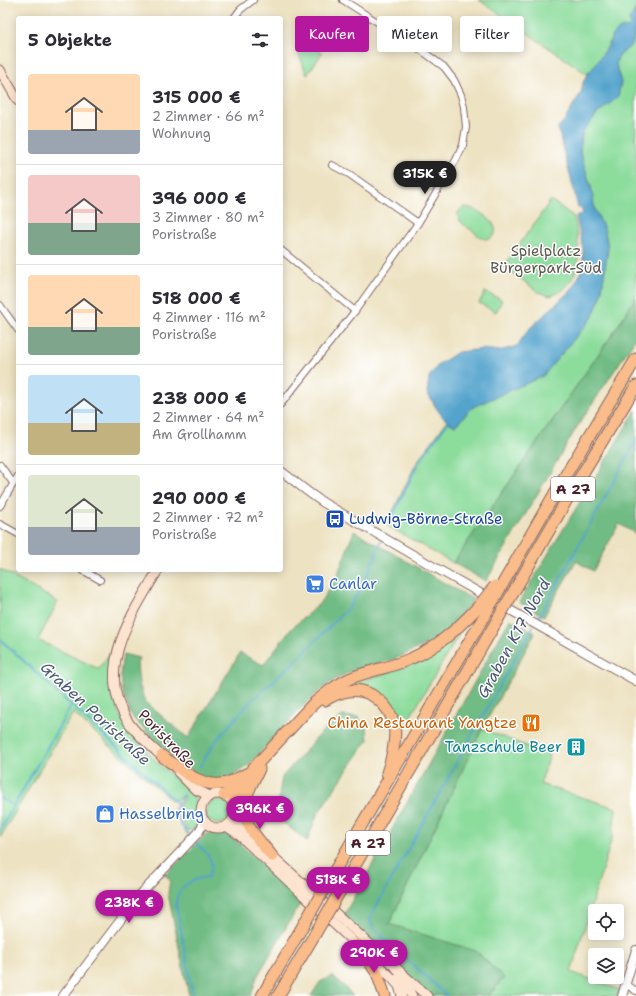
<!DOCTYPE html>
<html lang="de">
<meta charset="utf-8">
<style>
body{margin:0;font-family:"Shantell Sans",sans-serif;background:#f2f2f3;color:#2b2b33;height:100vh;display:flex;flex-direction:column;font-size:15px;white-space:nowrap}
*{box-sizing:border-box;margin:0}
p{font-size:13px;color:#7c7c81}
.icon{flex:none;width:22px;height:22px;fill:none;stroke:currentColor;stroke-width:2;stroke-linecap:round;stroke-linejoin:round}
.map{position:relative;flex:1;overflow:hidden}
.side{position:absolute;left:16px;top:16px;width:267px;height:556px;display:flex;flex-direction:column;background:#fff;border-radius:4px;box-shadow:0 2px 10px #0003}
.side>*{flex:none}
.banner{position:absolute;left:295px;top:16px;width:281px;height:36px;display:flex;gap:8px}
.controls{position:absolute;left:588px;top:904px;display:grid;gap:8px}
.controls a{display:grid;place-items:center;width:36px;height:36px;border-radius:4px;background:#fff;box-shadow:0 2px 10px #0003;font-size:20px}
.price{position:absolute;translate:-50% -34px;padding:0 9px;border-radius:14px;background:#b5179e;color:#fff;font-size:13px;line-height:26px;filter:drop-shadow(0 1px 2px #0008)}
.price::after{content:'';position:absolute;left:50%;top:24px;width:12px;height:9px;margin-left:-6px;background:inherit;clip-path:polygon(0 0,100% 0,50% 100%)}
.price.on{background:#222;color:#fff}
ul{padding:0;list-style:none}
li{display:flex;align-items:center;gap:12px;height:100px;padding:0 12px}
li+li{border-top:1px solid #e1e1e2}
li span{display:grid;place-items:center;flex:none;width:112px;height:80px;border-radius:4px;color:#555}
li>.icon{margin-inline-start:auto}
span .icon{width:48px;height:48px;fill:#fffc;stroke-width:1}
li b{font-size:17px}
h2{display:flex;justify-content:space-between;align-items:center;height:48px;padding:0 12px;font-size:17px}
.chip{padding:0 14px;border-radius:4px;background:#fff;box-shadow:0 2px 10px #0003;font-size:14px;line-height:36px}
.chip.on{background:#b5179e;color:#fff}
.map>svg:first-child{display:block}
.green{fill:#8cdc9c;stroke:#6b7e64}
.forest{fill:#71bc84;stroke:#5e6e58}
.water{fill:#52a3cc;stroke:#4e617c}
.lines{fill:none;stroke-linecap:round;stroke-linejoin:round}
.stream{stroke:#52a3cc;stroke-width:2}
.minor-casing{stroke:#836360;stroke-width:8}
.tertiary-casing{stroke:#836360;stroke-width:10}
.secondary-casing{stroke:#836360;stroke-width:11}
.motorway-casing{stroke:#836360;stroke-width:13}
.minor{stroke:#fff;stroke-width:6}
.tertiary{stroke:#fff;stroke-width:8}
.secondary{stroke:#fde4d0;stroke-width:9}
.motorway{stroke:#f9bc8a;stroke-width:11}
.motorway-bridge-casing{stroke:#836360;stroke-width:13;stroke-linecap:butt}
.motorway-bridge{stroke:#f9bc8a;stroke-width:11}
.labels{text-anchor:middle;stroke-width:3;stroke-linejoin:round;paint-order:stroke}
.shield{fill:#fff;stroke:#80626b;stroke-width:1}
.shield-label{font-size:14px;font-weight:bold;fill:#4a1f2b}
.park-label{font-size:15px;fill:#5e584d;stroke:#fff}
.transit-label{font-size:15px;fill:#164399;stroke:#fff;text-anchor:start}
.shop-label{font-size:15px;fill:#366cbe;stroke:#fff;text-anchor:start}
.food-label{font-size:15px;fill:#c56008;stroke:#fff;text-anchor:end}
.street-label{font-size:15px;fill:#4a1f2b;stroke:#fff}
.culture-label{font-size:15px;fill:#0d838f;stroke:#fff;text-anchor:end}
.water-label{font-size:16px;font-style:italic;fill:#4e5a73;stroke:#fff}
</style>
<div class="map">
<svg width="636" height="996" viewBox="0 0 636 996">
<rect width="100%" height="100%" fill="#fff"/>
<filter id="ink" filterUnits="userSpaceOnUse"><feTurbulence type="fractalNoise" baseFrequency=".025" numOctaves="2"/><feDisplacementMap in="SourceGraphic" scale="8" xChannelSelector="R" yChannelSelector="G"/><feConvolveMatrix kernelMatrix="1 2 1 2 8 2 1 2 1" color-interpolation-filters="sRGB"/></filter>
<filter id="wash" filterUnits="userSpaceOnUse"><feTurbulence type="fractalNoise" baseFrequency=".012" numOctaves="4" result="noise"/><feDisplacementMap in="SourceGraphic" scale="16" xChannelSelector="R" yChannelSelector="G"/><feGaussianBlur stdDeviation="0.9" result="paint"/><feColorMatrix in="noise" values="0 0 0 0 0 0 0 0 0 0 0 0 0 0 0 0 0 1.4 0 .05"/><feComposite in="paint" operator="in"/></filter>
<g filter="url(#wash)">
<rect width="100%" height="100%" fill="#ede2c1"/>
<g class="green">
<path d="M479,0H636V297L614,332L453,563L386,525L417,462L447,421L455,425L473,407L501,394L592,318L601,296L608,248L594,207L592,190L580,152L582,133L571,108L581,93L583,83L587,74Z"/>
<path d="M302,38L322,53L307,75L296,46Z"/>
<path d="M551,200L574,217C580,244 585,286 550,296L538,292L504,266Z"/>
<path d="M464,207C474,206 506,226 492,237C489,239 486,240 483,238C480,237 476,234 473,231C465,226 449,216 464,207Z"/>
<path d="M485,292L502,300L496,312L479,303Z"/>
<path d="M0,569L58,602L38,640L99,669L113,648C112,658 109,668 110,678C112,729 159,763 193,795C198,805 200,821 193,830H187C178,813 174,814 184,797L182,795L179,798L172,801L73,713L0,838Z"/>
<path d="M458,636L403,729C392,701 381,689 351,685L400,668L431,655Z"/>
<path d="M482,729L550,755L540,784L616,808L612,838L571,972L620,990L618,996H488L504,978L389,924Z"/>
<circle cx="218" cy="812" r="12"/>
</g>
<g class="forest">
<path d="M636,297V338L577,427L486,581L453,563L614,332Z"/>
<path d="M636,410V534L619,524L593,571L576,561L544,616L519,602Z"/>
<path d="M354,531L474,600L448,629L433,641L395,659L349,672L334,680L318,692L299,710L247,767L228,779L210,780L201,776L177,761L136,721L131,715L122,691L120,675L123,654L139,658L137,664L139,684L145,702L188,738L240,653L263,665L291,629L319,604L336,579Z"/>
<path d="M510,619L535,633L482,729L389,924L476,951L504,978L488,996H430L344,915Z"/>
<path d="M342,716L358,717L367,729L368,740L318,813L307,841L276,817L282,777L321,733Z"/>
<path d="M210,833H226L241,845L302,900L257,977L251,996H189L168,894L170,880L165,875L205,835Z"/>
<path d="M332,976L345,987L353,996H311L320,982Z"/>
</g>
<path class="water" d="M636,8C636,21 636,33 632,45L620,55L616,62L617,69L621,82L618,97L597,114L582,133L580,152L592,190L594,207L605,231L608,248L601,296L592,318L543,376L473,407L455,426C440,419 436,406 427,393L429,377L439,364L458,352L483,349L499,351L517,346L528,330L571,290L579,276L583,262V249L576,216L583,214L581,208H578C573,181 563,155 558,127L564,121L581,93L583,83L587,74L593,68L608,46L612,36L619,29L623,27L628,28L631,25L629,20Z"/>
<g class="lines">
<g class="stream">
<path d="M391,519L418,463L449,421"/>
<path d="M536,623L636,441"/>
<path d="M0,639L178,804"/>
<path d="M200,766L215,742L248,704L295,661L350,606L364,582L382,539"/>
<path d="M183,795L179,801L174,812L181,825L191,838"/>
<path d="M0,798L14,806"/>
<path d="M0,830L71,706"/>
<path d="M193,996L176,905C176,887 191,879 208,877C218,861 205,851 194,841"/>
<path d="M447,996L375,930L370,921L371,916L533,626"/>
</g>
</g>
</g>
<g filter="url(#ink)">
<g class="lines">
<defs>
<g id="minor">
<path d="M234,18L240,10L253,0"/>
<path d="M332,165L349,174L418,223"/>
<path d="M281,250L355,311"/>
<path d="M0,305L18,330"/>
<path d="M281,404L355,311L418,223L456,160L463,145L466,127L464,107L461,95L454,80L444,67L421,50L343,0"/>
<path d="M0,465L13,483"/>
<path d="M0,506L18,476"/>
<path d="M0,524L18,534"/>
<path d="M82,570L100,580"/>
<path d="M626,984L636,991"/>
</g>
<g id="tertiary">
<path d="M281,471C296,482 308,493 324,503L441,571L636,681"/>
<path d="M63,996L138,897L198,833L205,821"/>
<path d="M622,996L636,950"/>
</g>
<g id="secondary">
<path d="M0,70L18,101"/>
<path d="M158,570C131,616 93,670 129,723C139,737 153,748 166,760"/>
<path d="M178,772L195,789L210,796"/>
<circle cx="218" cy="811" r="17"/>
<path d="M233,819L255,840"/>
<path d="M226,826L238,834L392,978L399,986L402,996"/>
<path d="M268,852L427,996"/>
<path d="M400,975L412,996"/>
</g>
<g id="motorway">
<path d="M502,585L562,481L636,359"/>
<path d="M513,593L573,489L636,386"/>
<path d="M325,700C332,696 340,692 348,691C369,687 389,704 394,724C397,740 392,758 387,773"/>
<path d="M162,756C179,768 198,786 220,784C228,784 239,778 246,774"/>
<path d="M259,769C254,780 248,790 245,801C240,823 260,841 272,856"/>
<path d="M224,795L233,790L313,704C325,694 337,684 351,678C371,670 393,667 412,658C438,647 458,628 477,608"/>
<path d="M233,803L247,784"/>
<path d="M331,877L486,613"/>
<path d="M343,886L498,619"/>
<path d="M358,945L377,973L385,996"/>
<path d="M262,996L304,924"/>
<path d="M278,996L315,934"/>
</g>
</defs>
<use href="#minor" class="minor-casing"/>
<use href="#tertiary" class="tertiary-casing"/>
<use href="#secondary" class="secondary-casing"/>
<use href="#motorway" class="motorway-casing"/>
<use href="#minor" class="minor"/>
<use href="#tertiary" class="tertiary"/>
<use href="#secondary" class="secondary"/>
<use href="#motorway" class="motorway"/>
<defs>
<g id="motorway-bridge">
<path d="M477,608L495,586"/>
<path d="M486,613L502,585"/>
<path d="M498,619L513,593"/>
<path d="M304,924L331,877"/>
<path d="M315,934L343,886"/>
</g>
</defs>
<use href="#motorway-bridge" class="motorway-bridge-casing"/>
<use href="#motorway-bridge" class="motorway-bridge"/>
</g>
</g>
<defs>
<symbol id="bus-square" viewBox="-11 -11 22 22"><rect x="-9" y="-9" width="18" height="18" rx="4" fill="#1a4fb4" stroke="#fff"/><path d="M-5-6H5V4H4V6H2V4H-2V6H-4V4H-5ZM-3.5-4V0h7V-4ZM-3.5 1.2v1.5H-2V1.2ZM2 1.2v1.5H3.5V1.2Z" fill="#fff"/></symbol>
<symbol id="supermarket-square" viewBox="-11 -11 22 22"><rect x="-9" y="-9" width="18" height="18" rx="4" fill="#3f7fe0" stroke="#fff"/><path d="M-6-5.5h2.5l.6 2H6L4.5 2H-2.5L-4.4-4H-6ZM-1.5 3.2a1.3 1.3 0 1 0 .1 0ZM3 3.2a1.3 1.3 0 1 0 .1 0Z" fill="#fff"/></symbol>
<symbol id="restaurant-square" viewBox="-11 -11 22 22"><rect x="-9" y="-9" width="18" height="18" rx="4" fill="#e8710a" stroke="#fff"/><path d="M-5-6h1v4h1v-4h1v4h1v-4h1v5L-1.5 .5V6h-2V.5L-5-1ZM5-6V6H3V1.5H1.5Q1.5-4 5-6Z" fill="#fff"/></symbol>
<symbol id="building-square" viewBox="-11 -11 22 22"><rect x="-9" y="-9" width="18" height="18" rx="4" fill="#0f9aa8" stroke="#fff"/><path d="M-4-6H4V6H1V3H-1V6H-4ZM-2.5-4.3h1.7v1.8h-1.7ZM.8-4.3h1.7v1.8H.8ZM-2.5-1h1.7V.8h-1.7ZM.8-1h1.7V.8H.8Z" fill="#fff"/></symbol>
<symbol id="shop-square" viewBox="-11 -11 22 22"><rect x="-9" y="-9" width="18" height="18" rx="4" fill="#3f7fe0" stroke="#fff"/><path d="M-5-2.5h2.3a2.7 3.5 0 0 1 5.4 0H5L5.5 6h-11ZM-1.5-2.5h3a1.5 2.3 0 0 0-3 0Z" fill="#fff"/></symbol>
</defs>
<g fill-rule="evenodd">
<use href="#bus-square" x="324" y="508" width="22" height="22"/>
<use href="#supermarket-square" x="304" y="573" width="22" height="22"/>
<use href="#restaurant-square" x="520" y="712" width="22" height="22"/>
<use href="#building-square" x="565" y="736" width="22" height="22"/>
<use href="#shop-square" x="94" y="803" width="22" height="22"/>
</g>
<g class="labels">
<g class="shield">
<rect x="551" y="477" width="44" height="24" rx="3"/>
<rect x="346" y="831" width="44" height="24" rx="3"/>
</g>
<g class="shield-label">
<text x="573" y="494">A 27</text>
<text x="368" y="848">A 27</text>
</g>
<g class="park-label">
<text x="546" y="256">Spielplatz<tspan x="546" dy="17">Bürgerpark-Süd</tspan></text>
</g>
<g class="transit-label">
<text x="349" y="524">Ludwig-Börne-Straße</text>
</g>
<g class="shop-label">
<text x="329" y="589">Canlar</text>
<text x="119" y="819">Hasselbring</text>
</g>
<g class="food-label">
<text x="517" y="728">China Restaurant Yangtze</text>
</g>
<g class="street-label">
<text transform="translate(167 739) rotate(46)" y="5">Poristraße</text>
</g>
<g class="culture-label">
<text x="562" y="752">Tanzschule Beer</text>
</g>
<g class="water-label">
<text transform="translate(513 638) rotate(-61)" y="6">Graben K17 Nord</text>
<text transform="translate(96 713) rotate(43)" y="6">Graben Poristraße</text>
</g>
</g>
</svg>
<div class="controls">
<a><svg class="icon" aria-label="locate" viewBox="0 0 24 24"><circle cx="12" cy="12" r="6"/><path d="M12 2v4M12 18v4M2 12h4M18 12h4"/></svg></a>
<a><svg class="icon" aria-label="layers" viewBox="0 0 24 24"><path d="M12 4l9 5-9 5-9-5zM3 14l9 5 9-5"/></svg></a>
</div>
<b class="price on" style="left:425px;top:195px">315K €</b>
<b class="price" style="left:260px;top:830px">396K €</b>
<b class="price" style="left:338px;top:901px">518K €</b>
<b class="price" style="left:129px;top:924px">238K €</b>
<b class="price" style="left:374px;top:974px">290K €</b>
<div class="banner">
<a class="chip on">Kaufen</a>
<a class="chip">Mieten</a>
<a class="chip">Filter</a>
</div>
<section class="side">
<h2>5 Objekte<svg class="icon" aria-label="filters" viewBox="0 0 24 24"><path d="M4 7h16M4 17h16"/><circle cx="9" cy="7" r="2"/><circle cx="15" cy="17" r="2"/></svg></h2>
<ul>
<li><span style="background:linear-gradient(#ffd9b3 70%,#9aa5b1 0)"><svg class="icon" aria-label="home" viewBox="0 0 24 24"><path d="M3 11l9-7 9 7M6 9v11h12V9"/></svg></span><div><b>315 000 €</b><p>2 Zimmer · 66 m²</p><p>Wohnung</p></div></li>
<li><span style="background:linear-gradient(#f6c9c9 60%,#7fa58c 0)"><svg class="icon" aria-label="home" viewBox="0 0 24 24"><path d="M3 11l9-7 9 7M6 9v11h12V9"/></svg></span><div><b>396 000 €</b><p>3 Zimmer · 80 m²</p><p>Poristraße</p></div></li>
<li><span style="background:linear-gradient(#ffd9b3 65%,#7fa58c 0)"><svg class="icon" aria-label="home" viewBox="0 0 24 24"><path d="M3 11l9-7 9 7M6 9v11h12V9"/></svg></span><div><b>518 000 €</b><p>4 Zimmer · 116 m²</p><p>Poristraße</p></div></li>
<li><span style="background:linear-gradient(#bfe0f5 60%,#c2b280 0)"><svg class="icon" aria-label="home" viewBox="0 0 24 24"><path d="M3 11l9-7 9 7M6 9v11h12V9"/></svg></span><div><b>238 000 €</b><p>2 Zimmer · 64 m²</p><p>Am Grollhamm</p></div></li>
<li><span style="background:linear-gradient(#dfe7d0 65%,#9aa5b1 0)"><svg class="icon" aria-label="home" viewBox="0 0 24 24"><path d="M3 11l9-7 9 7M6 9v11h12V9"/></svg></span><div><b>290 000 €</b><p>2 Zimmer · 72 m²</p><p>Poristraße</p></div></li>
</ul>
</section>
</div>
